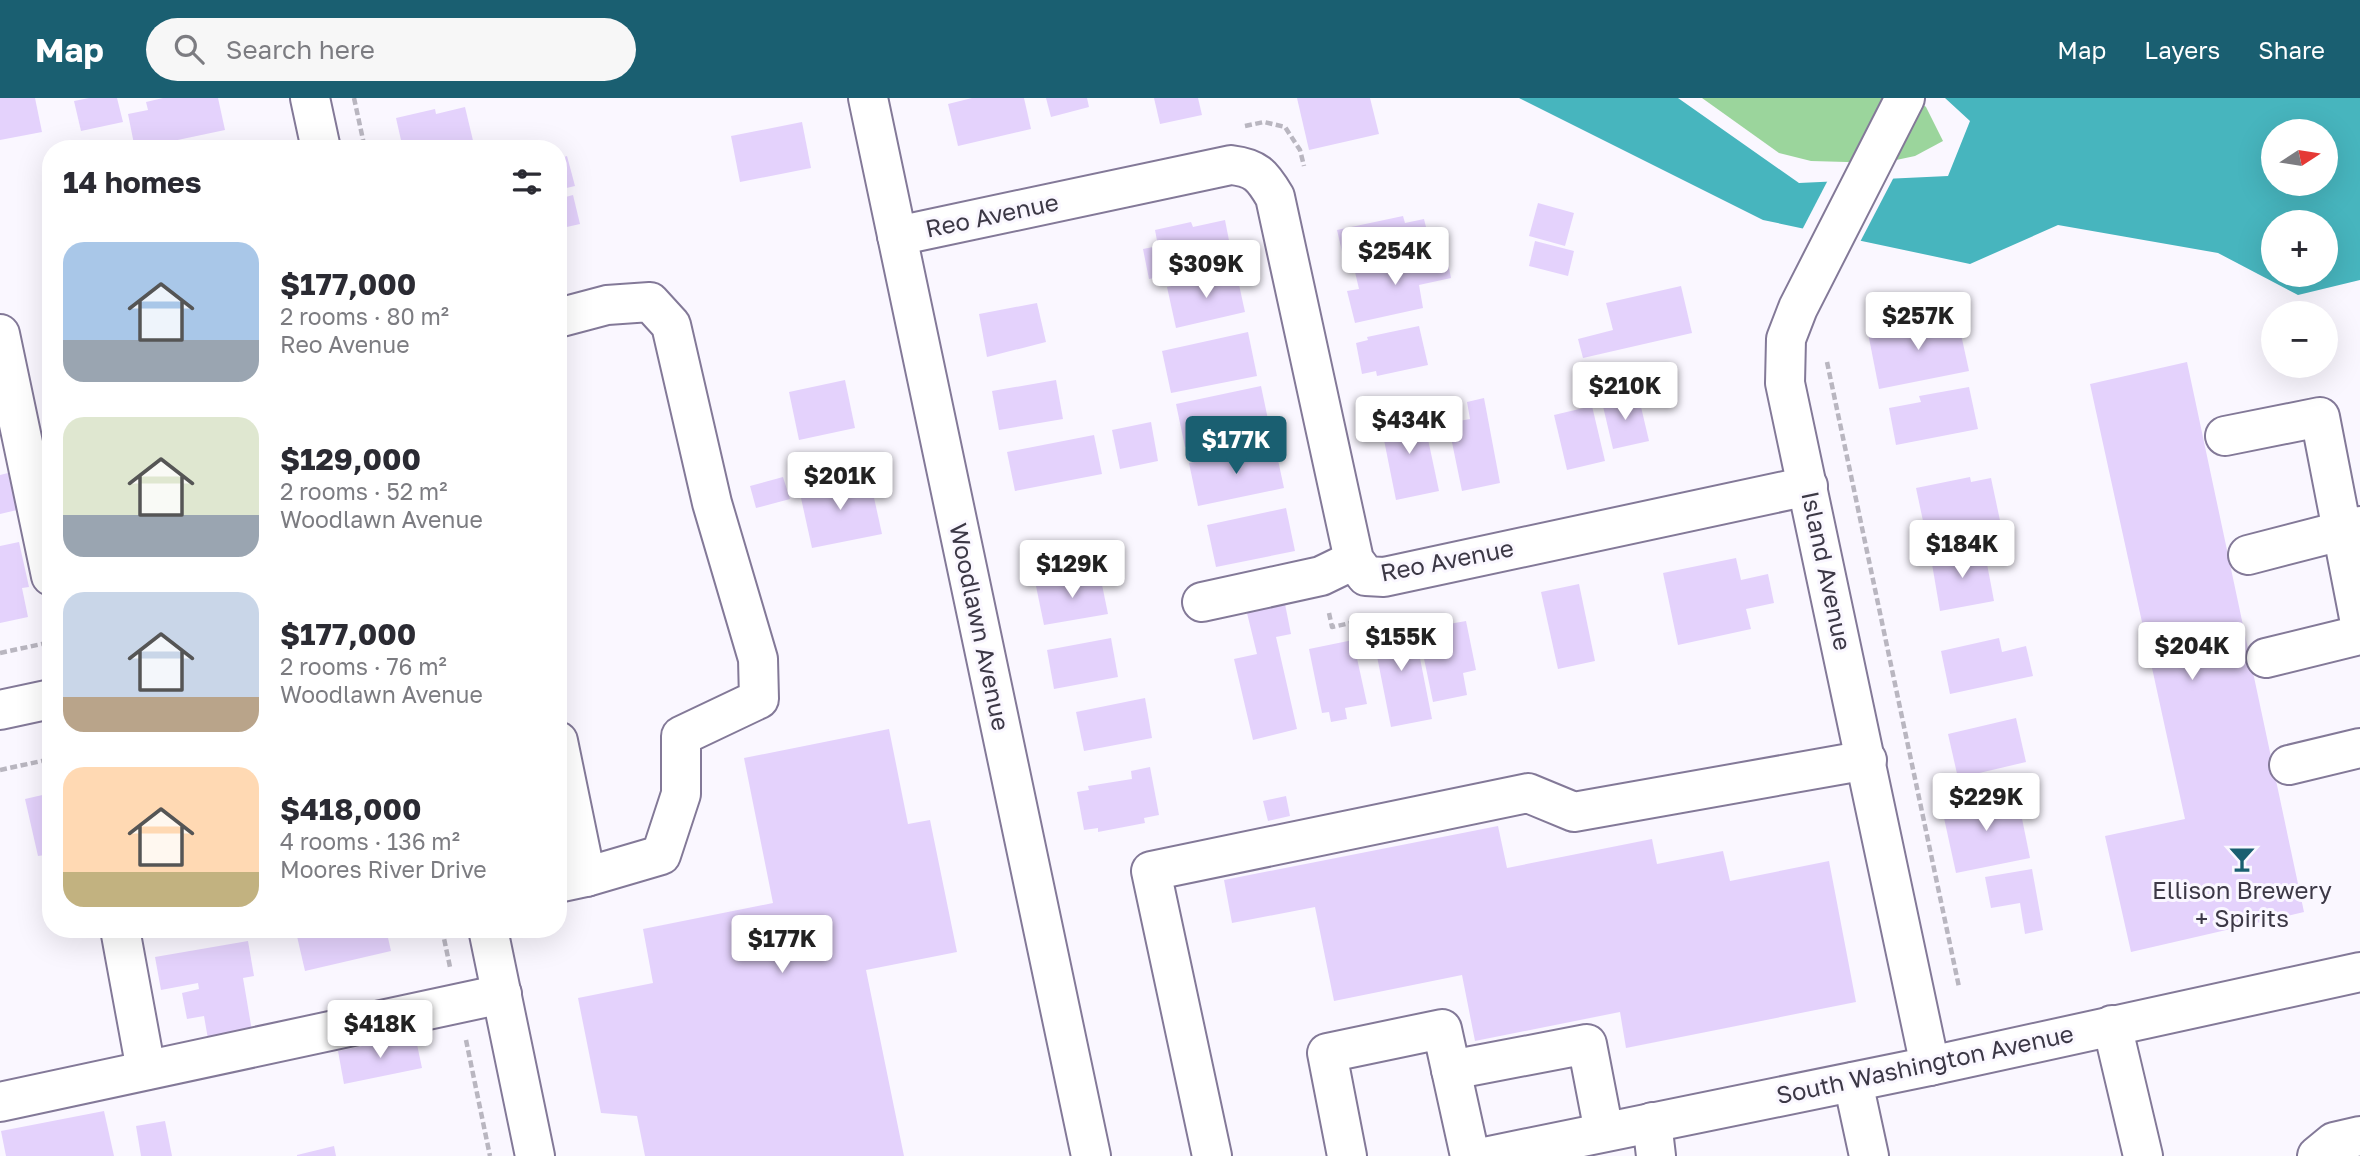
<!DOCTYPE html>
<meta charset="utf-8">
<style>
body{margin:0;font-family:"Golos Text",sans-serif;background:#f7f7f7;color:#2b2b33;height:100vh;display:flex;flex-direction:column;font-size:26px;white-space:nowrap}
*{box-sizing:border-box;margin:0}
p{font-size:23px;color:#7c7c81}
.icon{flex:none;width:38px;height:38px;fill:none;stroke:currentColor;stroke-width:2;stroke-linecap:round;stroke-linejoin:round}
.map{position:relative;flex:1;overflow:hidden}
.side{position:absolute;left:42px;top:42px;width:525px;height:798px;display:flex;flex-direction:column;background:#fff;border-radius:28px;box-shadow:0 7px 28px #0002}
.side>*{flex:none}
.needle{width:46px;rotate:78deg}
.controls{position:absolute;left:2261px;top:21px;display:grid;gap:14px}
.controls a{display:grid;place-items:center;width:77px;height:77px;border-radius:50%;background:#fff;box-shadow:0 7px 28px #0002;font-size:35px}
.price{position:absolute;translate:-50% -60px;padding:0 16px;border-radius:7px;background:#fff;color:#222;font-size:23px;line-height:46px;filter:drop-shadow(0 2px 4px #0008)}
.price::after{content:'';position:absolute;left:50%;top:42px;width:21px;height:16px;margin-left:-10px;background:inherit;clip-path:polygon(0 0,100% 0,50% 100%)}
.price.on{background:#1a5f71;color:#fff}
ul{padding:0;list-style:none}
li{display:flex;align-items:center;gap:21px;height:175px;padding:0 21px}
li span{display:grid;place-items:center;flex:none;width:196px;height:140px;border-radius:21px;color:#555}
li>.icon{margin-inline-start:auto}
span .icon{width:84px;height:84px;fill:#fffc;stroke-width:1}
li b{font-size:30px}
h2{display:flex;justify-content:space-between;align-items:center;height:84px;padding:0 21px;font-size:30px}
header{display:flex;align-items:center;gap:42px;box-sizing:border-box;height:98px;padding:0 35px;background:#1a5f71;color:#fff}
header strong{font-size:33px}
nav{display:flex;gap:38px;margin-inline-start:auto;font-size:24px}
.search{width:490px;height:63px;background:#f7f7f7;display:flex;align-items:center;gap:18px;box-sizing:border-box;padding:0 24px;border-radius:38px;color:#7c7c81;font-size:26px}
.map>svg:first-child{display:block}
.forest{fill:#9bd59c}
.water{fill:#47b5be;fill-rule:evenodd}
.pier{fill:#faf7ff}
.building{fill:#e4d2fc}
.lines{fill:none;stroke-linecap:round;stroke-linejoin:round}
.minor-casing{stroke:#837998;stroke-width:42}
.path{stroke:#b9b6c0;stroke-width:4.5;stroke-dasharray:7 3.5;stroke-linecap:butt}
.minor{stroke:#fff;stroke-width:38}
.labels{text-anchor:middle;stroke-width:6;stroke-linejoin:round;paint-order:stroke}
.street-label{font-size:24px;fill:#3c3846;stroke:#faf7ff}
.poi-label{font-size:24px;fill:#3c3846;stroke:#faf7ff}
</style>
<header>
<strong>Map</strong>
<div class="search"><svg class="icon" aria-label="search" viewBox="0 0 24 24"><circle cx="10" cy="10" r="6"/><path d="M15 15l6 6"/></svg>Search here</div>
<nav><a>Map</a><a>Layers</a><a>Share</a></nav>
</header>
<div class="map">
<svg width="2360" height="1058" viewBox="0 0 2360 1058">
<rect width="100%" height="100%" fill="#faf7ff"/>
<path class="forest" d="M1702,0H1916L1926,9L1943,43L1915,58L1882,65L1811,63L1779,55Z"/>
<path class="water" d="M1519,0H1678L1799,85L1948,78L1970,23L1945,0H2360V182L2298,197L2218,155L2058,127L1970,166L1763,122ZM2273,33H2326V86H2273ZM2273,124H2326V177H2273Z"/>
<path class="pier" d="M1895,77L1859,146L1801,134L1829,80Z"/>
<g class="building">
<path d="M0,0H35L42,34L0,42Z"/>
<path d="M89,0H117L123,24L81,33L74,3Z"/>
<path d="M163,0H218L225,32L135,51L128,16L148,12L146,4Z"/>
<path d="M972,0H1024L1031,31L958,48L948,6Z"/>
<path d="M1046,0H1087L1089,9L1051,19Z"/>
<path d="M1154,0H1198L1202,17L1160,26Z"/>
<path d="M1297,0H1370L1379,36L1309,52Z"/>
<path d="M465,9L475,51H403L396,20L435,11L436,16Z"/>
<path d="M802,24L811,70L740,84L731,38Z"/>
<path d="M567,58L575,88L558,92V61Z"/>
<path d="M573,97L580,126L558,131V101Z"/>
<path d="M1538,105L1574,115L1565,148L1529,138Z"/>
<path d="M1403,118L1405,125L1424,121L1430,145L1412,149L1413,156L1346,171L1337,132Z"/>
<path d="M1225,122L1233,163L1149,181L1143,151L1158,148L1155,132L1191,124L1193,129Z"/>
<path d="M1535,143L1574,153L1568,178L1529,168Z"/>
<path d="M1446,155L1451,180L1419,187L1423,210L1355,225L1347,193L1359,191L1355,174Z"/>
<path d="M1236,173L1245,214L1176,230L1167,189Z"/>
<path d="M1681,188L1692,235L1583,260L1578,241L1613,232L1606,205Z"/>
<path d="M1037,205L1046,244L987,259L979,216Z"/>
<path d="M1957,218L1969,273L1879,291L1868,235Z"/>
<path d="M1419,228L1428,267L1377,278L1376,273L1362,276L1356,245L1368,242L1367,239Z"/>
<path d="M1248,234L1257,278L1171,295L1162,253Z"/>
<path d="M2187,264L2304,814L2131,854L2105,738L2185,721L2090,286Z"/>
<path d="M845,282L855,330L799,342L789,294Z"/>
<path d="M1056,282L1063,321L999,332L992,293Z"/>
<path d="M1261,288L1270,331L1185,349L1176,306Z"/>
<path d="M1969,289L1978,331L1896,347L1889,310L1921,304L1919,298Z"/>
<path d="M1638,296L1649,343L1613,351L1602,304Z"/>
<path d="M1484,300L1500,385L1462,393L1448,325L1470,321L1467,304Z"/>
<path d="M1592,308L1605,363L1567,372L1554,317Z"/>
<path d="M1422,313L1439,393L1396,402L1380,322Z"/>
<path d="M1151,324L1158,363L1120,371L1112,332Z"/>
<path d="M1094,337L1102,376L1015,393L1007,354Z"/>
<path d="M1275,348L1284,390L1198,408L1189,365Z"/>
<path d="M8,375L17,412L0,416V377Z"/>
<path d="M869,377L882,436L812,450L799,391Z"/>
<path d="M783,379L790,401L756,410L750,388Z"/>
<path d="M1970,379L1971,384L1991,380L2002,432L1975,437L1973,427L1926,437L1916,390Z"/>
<path d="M1286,410L1295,453L1216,469L1207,427Z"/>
<path d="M19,444L29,489L22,490L28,519L0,525V448Z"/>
<path d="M1984,450L1994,503L1940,513L1931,460Z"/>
<path d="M1736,460L1741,482L1768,476L1774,505L1746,511L1751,531L1678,547L1663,475Z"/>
<path d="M1100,477L1108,516L1044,527L1036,488Z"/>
<path d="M1579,486L1595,563L1558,571L1541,494Z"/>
<path d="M1284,501L1291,536L1276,539L1297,631L1253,642L1234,561L1257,556L1246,511Z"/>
<path d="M1447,516L1449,526L1466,523L1476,572L1463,575L1467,597L1433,604L1416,522Z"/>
<path d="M1405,522L1407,531L1414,530L1432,621L1391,629L1371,528Z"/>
<path d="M1111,540L1118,579L1054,591L1047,552Z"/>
<path d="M1999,540L2002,554L2026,548L2033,578L1950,596L1941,553Z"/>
<path d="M1353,542L1367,606L1345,610L1347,621L1331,624L1329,614L1322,615L1309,551Z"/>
<path d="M1145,600L1152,640L1084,653L1076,614Z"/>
<path d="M2016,620L2026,664L1958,680L1948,636Z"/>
<path d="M889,631L908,726L930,722L957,854L866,872L904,1058H645L637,1018L601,1015L578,900L653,885L643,831L773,805L744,660Z"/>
<path d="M1150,669L1159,717L1144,720L1145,725L1098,734V730L1084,732L1077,694L1089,692L1088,688L1132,681L1131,673Z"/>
<path d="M51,695V777H50L45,757L38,758L25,701Z"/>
<path d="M2017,696L2030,760L1956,775L1942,711Z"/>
<path d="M1286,698L1290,718L1268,723L1263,703Z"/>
<path d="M1498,728L1507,770L1652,741L1657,766L1723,753L1730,783L1829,763L1856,904L1626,950L1620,914L1475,943L1462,877L1334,903L1315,809L1232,825L1224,782Z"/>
<path d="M2032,771L2043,832L2025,836L2020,805L1991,810L1985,779Z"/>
<path d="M309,831H386L391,853L305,873L296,834Z"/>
<path d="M248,843L254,878L243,880L252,933L208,941L204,918L187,921L182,895L199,891L198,885L161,892L155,859Z"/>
<path d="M415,937L422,970L344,986L338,953Z"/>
<path d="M104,1013L114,1058H6L1,1033Z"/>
<path d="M165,1023L172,1058H141L136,1028Z"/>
<path d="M334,1048L336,1058H297V1057Z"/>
</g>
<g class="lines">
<defs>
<g id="minor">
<path d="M310,0L321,51"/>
<path d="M868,0L1091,1058"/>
<path d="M1905,0L1798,210L1786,241L1785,285L1930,968"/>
<path d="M897,138L1231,67C1256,70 1262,77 1275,99L1354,462L1366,478L1384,479L1808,388"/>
<path d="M558,220L607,207L650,204L671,227L712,405L758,561L759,601L681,638V696L661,757L586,779L558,785"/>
<path d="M0,236L51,478"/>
<path d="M2225,338L2320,319L2360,525"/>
<path d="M2248,457L2360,428"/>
<path d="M1202,504L1321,478L1354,462"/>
<path d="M2266,560L2360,537"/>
<path d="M0,612L51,601"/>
<path d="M558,643L586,779"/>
<path d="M2289,667L2360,650"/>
<path d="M120,831L146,972"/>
<path d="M488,831L535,1058"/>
<path d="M2112,927L2143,1058"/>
<path d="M1451,972L1587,946L1604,1034"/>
<path d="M1853,984L1869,1058"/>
<path d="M0,1004L502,896"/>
<path d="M1652,1024L1656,1058"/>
<path d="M1212,1058L1151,773L1528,695L1574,714L1867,662"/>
<path d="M1347,1058L1327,955L1442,931L1470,1058"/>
<path d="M1489,1058L1930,968L2360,874"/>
<path d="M2317,1058L2334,1044L2360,1038"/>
</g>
</defs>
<use href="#minor" class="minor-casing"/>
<g class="path">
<path d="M354,0L365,51"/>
<path d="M1245,28L1264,24L1285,29L1300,52L1304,68"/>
<path d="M1827,264L1959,889"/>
<path d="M1329,515L1332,529L1374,520"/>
<path d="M0,555L51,544"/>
<path d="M0,672L51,661"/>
<path d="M442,831L450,869"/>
<path d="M466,942L490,1058"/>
</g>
<use href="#minor" class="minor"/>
</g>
<defs>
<symbol id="bar-bare" viewBox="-9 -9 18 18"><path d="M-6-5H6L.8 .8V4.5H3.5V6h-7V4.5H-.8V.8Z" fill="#1a5f71" stroke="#faf7ff" stroke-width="2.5" paint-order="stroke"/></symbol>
</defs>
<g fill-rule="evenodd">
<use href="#bar-bare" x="2223" y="742" width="38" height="38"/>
</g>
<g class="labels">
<g class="street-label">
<text transform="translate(992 118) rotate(-12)" y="8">Reo Avenue</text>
<text transform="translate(1447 463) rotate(-11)" y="8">Reo Avenue</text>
<text transform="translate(1826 473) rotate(78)" y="8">Island Avenue</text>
<text transform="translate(979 529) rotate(78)" y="8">Woodlawn Avenue</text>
<text transform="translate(1925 967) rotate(-12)" y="8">South Washington Avenue</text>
</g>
<g class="poi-label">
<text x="2242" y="801">Ellison Brewery<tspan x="2242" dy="28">+ Spirits</tspan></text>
</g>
</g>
</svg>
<div class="controls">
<a><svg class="needle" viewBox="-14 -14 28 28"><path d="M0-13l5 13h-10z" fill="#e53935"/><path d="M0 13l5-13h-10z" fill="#7c7c81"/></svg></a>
<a>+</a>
<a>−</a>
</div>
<b class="price" style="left:1395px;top:189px">$254K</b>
<b class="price" style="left:1206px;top:202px">$309K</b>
<b class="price" style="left:1918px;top:254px">$257K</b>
<b class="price" style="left:1625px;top:324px">$210K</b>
<b class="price" style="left:1409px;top:358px">$434K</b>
<b class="price on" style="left:1236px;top:378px">$177K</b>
<b class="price" style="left:840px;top:414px">$201K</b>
<b class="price" style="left:1962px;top:482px">$184K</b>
<b class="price" style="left:1072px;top:502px">$129K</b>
<b class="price" style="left:1401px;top:575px">$155K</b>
<b class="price" style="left:2192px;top:584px">$204K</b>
<b class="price" style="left:1986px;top:735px">$229K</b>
<b class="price" style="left:782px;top:877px">$177K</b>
<b class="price" style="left:380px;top:962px">$418K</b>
<section class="side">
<h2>14 homes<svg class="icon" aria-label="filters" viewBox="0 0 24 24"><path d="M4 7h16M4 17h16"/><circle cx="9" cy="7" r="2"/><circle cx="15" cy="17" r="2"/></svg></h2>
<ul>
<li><span style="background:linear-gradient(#a9c7e8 70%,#9aa5b1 0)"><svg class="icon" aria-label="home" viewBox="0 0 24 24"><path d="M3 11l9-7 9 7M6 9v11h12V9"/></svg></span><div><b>$177,000</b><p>2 rooms · 80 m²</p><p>Reo Avenue</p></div></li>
<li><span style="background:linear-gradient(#dfe7d0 70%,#9aa5b1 0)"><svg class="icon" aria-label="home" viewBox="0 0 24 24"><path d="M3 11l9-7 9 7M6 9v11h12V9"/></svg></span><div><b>$129,000</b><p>2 rooms · 52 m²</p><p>Woodlawn Avenue</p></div></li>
<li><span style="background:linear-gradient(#c9d6e8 75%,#b9a48a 0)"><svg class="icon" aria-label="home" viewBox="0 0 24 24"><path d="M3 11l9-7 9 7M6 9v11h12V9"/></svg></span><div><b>$177,000</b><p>2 rooms · 76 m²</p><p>Woodlawn Avenue</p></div></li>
<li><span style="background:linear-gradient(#ffd9b3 75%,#c2b280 0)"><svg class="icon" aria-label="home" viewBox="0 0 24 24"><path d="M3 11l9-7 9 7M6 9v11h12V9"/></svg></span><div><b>$418,000</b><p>4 rooms · 136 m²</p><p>Moores River Drive</p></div></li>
</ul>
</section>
</div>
